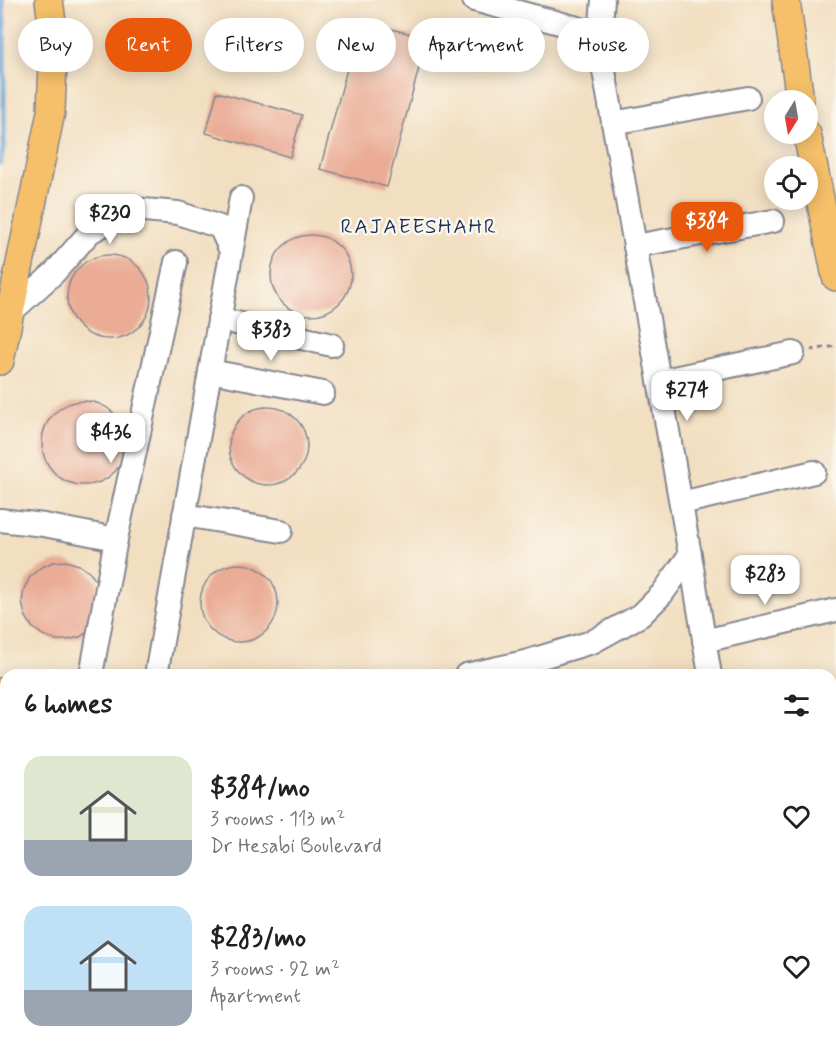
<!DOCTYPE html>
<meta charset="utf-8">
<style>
body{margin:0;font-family:Mynerve,sans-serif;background:#f2f2f2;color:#202124;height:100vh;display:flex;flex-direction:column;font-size:22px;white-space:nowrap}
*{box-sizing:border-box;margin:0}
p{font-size:20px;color:#757577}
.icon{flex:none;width:33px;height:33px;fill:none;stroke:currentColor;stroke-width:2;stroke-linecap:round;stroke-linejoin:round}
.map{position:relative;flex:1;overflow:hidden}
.drawer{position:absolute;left:0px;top:669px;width:837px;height:384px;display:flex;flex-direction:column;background:#fff;border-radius:18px 18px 0 0;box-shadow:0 3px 15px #0003}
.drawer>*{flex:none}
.guide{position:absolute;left:18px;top:18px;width:801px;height:54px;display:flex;gap:12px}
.needle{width:39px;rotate:191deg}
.fabs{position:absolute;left:764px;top:90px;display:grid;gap:12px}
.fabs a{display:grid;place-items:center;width:54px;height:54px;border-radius:50%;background:#fff;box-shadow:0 3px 15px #0003;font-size:30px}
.price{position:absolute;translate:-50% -51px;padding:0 14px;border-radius:12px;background:#fff;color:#222;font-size:20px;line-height:39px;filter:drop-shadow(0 2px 3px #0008)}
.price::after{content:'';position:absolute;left:50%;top:36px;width:18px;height:14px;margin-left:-9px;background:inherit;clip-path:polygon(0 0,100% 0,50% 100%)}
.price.on{background:#ea580c;color:#fff}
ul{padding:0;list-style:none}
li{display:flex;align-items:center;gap:18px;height:150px;padding:0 24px}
li span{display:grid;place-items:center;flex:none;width:168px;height:120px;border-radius:18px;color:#555}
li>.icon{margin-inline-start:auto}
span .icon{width:72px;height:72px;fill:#fffc;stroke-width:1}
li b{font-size:26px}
h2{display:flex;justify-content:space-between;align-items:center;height:72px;padding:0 24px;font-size:26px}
.tag{padding:0 21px;border-radius:27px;background:#fff;box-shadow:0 3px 15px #0003;font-size:21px;line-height:54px}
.tag.on{background:#ea580c;color:#fff}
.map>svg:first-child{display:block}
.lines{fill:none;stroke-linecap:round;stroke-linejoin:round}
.stream{stroke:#68a2d8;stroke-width:5}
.building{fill:#eaac95}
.minor-casing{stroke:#86868f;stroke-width:26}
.major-casing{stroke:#86868f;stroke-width:30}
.path{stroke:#86868f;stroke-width:3;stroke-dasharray:4.5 4.5;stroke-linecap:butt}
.minor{stroke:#fff;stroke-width:22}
.major{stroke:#f6c06b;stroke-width:27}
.labels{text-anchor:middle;stroke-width:5;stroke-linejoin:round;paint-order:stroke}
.neighbourhood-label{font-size:21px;letter-spacing:1.5px;fill:#1b2f5e;stroke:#fbf7ec}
</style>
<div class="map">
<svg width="836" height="1053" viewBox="0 0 836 1053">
<rect width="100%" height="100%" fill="#fbf7ec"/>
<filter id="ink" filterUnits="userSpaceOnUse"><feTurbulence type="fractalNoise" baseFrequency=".0167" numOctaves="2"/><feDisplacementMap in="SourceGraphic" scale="12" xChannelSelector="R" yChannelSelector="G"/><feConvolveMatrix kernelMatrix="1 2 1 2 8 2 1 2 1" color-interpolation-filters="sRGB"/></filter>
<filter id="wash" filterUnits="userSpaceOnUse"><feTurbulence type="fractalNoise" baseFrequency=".008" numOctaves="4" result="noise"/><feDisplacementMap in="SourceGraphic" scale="24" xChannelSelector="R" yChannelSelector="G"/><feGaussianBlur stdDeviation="1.35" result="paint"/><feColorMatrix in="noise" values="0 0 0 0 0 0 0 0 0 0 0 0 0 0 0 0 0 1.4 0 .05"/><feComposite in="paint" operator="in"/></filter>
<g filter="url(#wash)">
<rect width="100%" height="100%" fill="#f2dec0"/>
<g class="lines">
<path class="stream" d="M0,163L4,144V21L2,0"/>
</g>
<g id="blocks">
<g class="building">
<path d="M360,21L427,38L387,187L320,169Z"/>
<path d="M217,92L302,115L290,157L206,133Z"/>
<circle cx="311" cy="275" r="40"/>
<circle cx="109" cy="297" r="42"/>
<circle cx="84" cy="443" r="42"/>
<circle cx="268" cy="446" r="39"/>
<path d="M66,561L79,565L90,573L98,583L90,630L80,637L67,640H55L43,635L32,627L25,615L22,602L24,589L30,577L40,568L53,562Z"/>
<circle cx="239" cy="603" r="39"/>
</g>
</g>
</g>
<g filter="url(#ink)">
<use href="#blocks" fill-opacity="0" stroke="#86868f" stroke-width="1.5"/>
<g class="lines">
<defs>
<g id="minor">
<path d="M474,0L600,34"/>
<path d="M613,123L748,98"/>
<path d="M635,246L773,221"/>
<path d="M10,313L54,273L90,232L132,209L178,213L220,227L231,251"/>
<path d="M219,319L332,345"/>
<path d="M210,371L323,393"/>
<path d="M659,381L793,353"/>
<path d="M681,503L814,472"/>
<path d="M184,515L281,531"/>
<path d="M0,520L44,525L116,539"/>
<path d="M690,555L710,675"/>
<path d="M704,641L836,610"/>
<path d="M91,675L116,539L176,262"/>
<path d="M156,675L241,198"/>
<path d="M466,675L525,662L592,642L641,615L662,594L690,555L604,71L600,34L603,0"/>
<path d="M831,753L836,752"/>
<path d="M0,933L6,935"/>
<path d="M831,996L836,983"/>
<path d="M302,1047L318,1053"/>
<path d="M760,1047L776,1053"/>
<path d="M809,1053L812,1047"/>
</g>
<g id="major">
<path d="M786,0L800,100"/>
<path d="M807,134L836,277"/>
<path d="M0,361L51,112L54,37L49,0"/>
<path d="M0,692L6,704"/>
<path d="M0,813L6,816"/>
<path d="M831,854L836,853"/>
<path d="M831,887L836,886"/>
<path d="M178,1053L180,1047"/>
<path d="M229,1053L231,1047"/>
</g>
</defs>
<use href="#minor" class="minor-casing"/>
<use href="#major" class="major-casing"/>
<path class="path" d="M811,350L836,346"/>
<use href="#minor" class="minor"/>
<use href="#major" class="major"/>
</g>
</g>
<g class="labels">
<g class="neighbourhood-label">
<text x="419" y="233">RAJAEESHAHR</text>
</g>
</g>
</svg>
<div class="fabs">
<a><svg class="needle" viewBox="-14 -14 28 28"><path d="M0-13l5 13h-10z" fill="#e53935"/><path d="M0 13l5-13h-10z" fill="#757577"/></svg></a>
<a><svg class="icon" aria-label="locate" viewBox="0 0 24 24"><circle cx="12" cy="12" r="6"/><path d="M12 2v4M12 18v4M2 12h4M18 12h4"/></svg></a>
</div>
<b class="price" style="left:110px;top:245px">$230</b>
<b class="price on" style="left:707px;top:253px">$384</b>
<b class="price" style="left:271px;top:362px">$383</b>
<b class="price" style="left:687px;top:422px">$274</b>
<b class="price" style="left:111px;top:464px">$436</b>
<b class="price" style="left:765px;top:606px">$283</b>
<div class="guide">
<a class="tag">Buy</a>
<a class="tag on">Rent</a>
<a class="tag">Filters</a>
<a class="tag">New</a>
<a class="tag">Apartment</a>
<a class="tag">House</a>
</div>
<section class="drawer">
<h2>6 homes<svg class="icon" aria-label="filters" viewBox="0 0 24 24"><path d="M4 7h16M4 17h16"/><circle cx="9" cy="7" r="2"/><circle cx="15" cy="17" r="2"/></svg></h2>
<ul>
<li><span style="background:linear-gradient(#dfe7d0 70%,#9aa5b1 0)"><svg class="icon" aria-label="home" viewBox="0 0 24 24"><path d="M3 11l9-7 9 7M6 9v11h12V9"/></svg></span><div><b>$384/mo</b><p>3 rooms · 113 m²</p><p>Dr Hesabi Boulevard</p></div><svg class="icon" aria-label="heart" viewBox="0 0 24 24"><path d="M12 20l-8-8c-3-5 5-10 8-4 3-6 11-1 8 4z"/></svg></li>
<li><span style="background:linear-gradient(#bfe0f5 70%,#9aa5b1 0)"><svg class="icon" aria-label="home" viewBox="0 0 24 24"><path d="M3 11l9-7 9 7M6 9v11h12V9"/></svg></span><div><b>$283/mo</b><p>3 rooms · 92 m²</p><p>Apartment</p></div><svg class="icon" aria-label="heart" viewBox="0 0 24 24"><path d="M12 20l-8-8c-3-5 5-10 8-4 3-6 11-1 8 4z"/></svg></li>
</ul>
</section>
</div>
